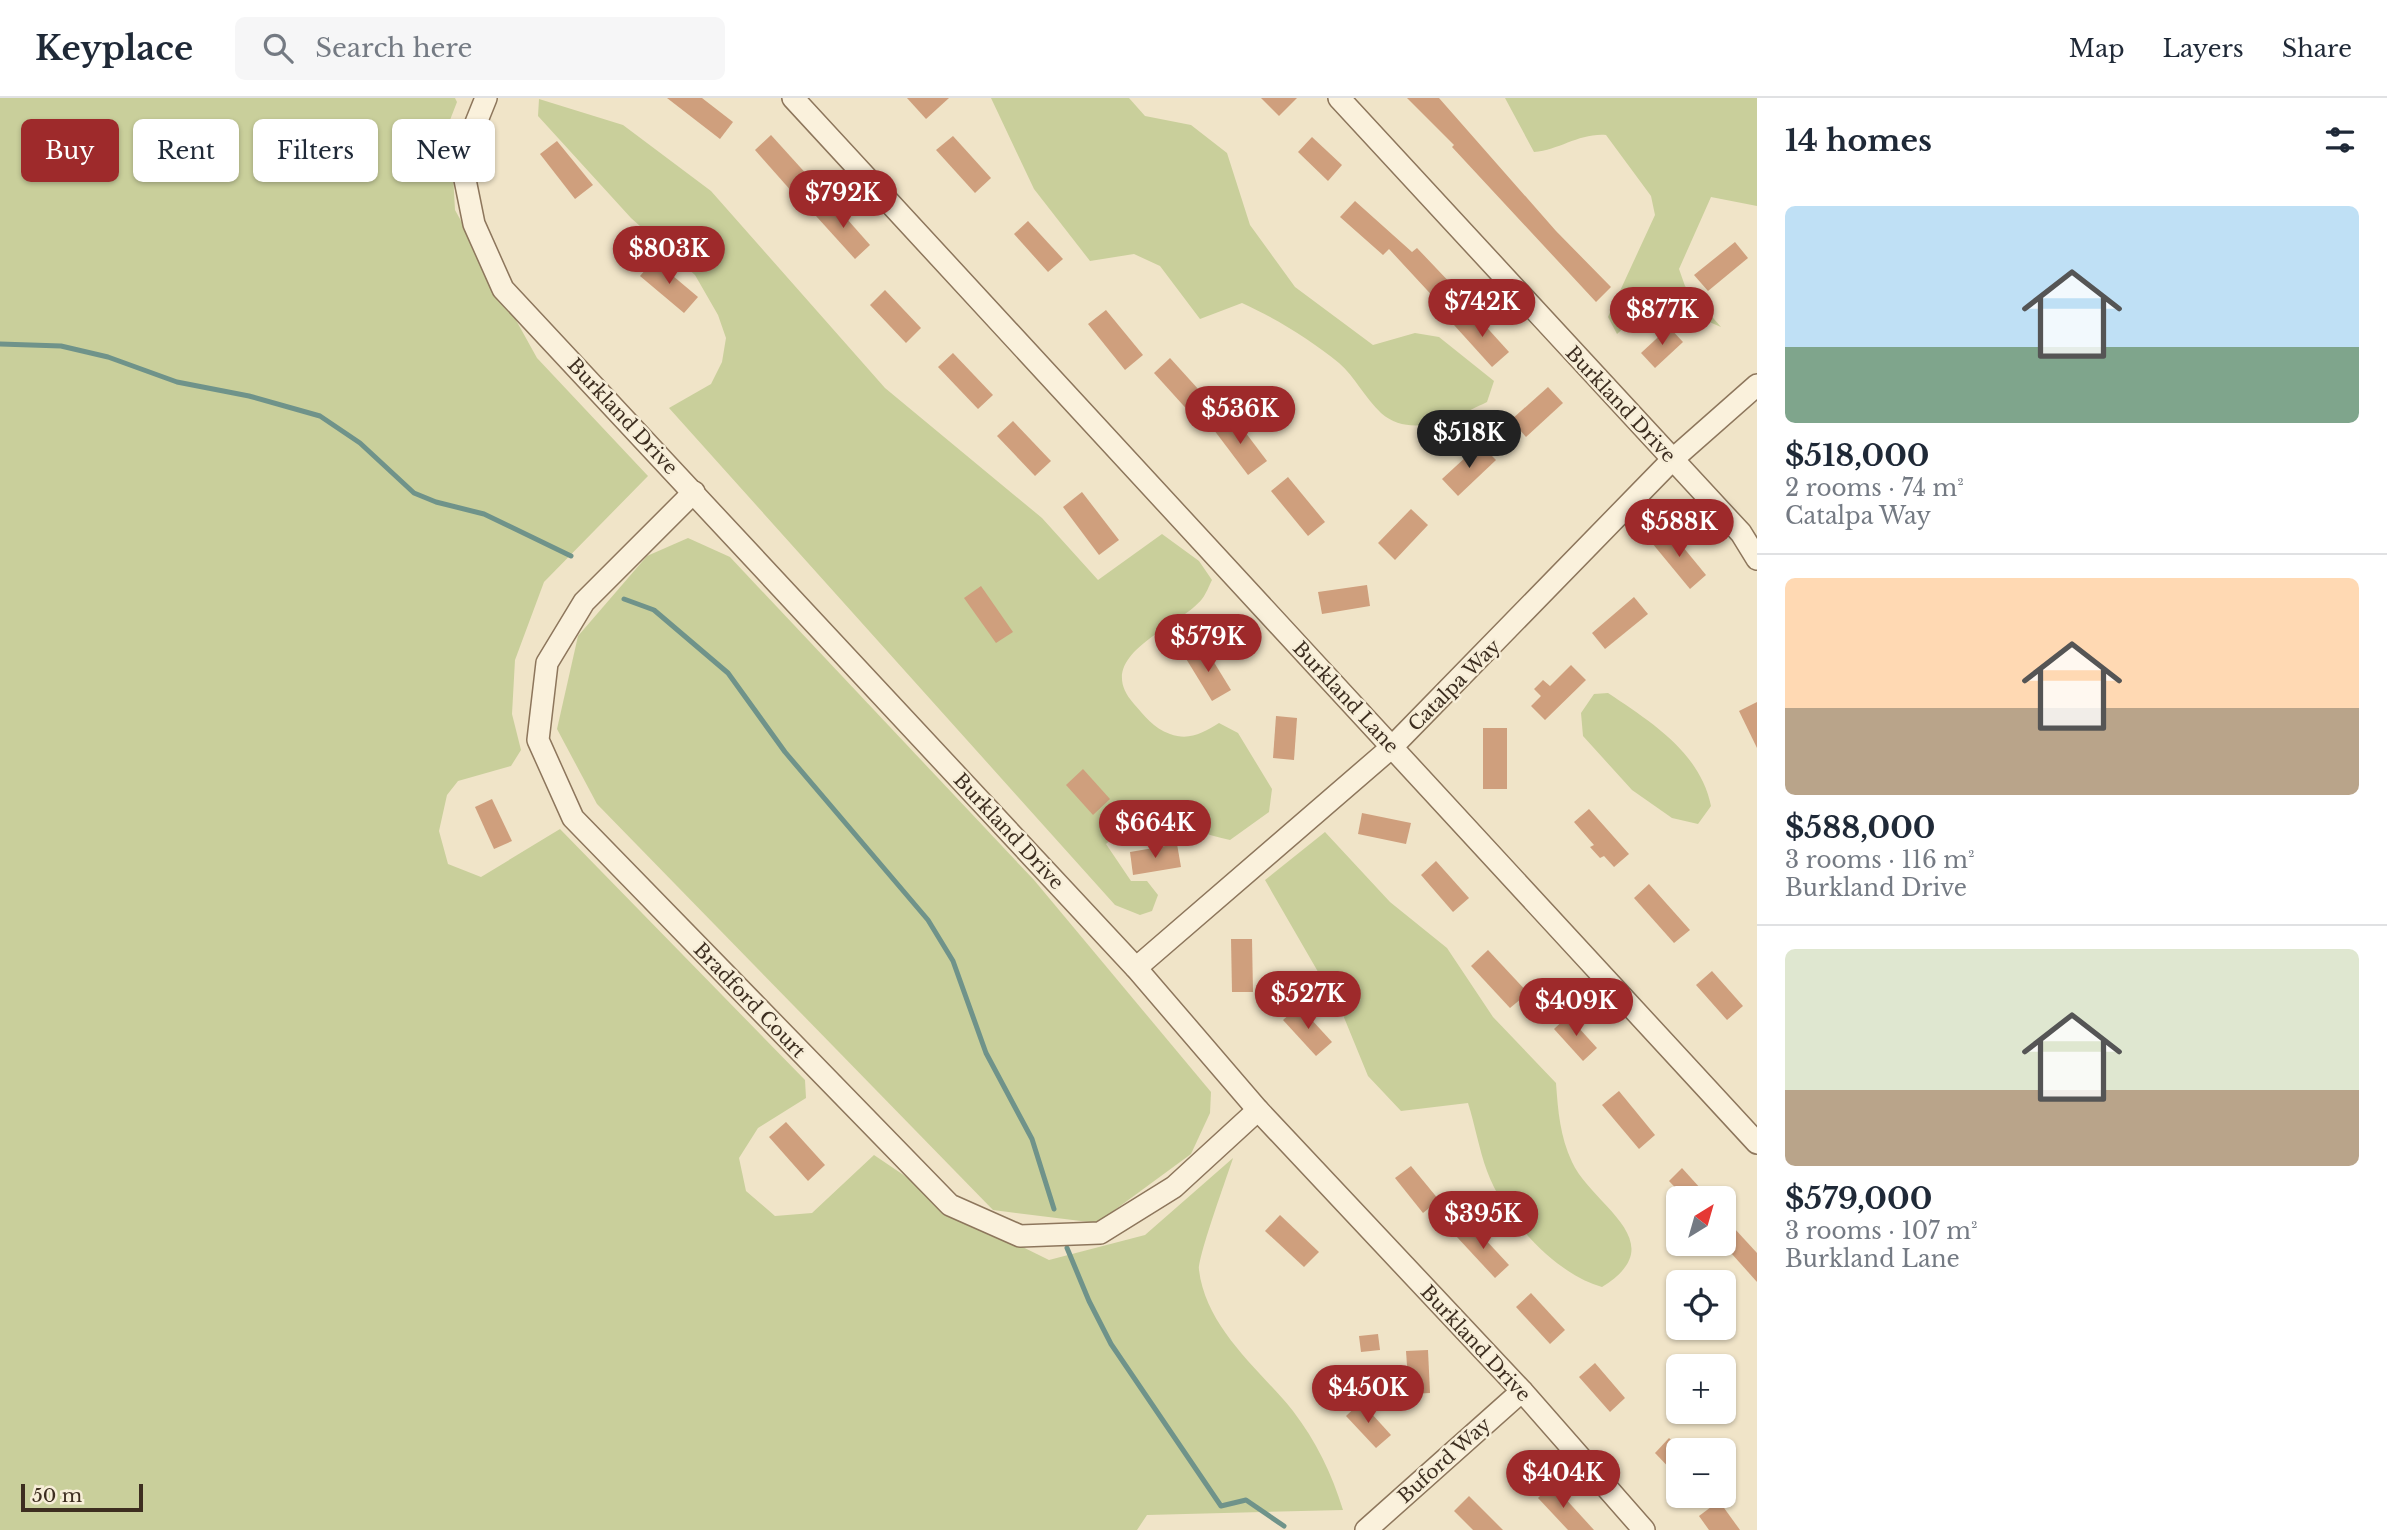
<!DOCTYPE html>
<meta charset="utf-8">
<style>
body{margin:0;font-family:"Libre Baskerville",serif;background:#f6f6f7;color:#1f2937;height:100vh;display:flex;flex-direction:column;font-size:26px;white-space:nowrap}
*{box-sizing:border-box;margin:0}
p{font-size:23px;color:#747a83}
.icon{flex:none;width:38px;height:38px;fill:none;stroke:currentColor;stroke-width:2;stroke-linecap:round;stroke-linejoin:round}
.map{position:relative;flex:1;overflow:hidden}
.details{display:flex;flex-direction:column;background:#fff;width:630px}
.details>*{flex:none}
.guide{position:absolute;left:21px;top:21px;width:665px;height:63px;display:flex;gap:14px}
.needle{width:46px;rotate:37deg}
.controls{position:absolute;left:1666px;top:1088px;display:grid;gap:14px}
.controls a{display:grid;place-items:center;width:70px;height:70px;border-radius:10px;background:#fff;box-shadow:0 2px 5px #0004;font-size:35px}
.scale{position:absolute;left:21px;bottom:18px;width:122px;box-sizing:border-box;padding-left:7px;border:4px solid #3d2e20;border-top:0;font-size:19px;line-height:24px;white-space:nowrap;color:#3d2e20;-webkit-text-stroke:5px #f7eed8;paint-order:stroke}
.price{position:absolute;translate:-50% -60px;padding:0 16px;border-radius:24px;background:#9e2a2b;color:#fff;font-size:23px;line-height:46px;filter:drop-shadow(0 2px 4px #0008)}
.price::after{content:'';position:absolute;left:50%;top:42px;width:21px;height:16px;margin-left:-10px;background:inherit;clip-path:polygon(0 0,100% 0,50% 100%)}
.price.on{background:#222;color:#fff}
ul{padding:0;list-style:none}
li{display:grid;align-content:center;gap:14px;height:371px;padding:0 28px}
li+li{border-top:2px solid #e0e1e3}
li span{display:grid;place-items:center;height:217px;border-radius:10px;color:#555}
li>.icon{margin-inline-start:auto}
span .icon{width:126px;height:126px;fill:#fffc;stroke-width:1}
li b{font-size:30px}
h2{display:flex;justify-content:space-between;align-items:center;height:84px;padding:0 28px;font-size:30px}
.tag{padding:0 24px;border-radius:10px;background:#fff;box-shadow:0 2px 5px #0004;font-size:24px;line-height:63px}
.tag.on{background:#9e2a2b;color:#fff}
header{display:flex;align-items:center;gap:42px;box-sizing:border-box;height:98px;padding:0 35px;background:#fff;border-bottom:2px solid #e0e1e3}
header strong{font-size:33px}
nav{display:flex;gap:38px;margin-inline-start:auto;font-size:24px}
.search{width:490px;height:63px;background:#f6f6f7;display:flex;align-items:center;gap:18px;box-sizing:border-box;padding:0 24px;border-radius:10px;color:#747a83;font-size:26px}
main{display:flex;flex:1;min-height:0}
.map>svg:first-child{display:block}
.green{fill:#c9cf9b}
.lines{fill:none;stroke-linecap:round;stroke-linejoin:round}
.stream{stroke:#6f938a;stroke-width:5}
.building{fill:#cf9f7d}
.minor-casing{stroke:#8d765c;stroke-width:24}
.minor{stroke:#faf1dc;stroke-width:21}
.labels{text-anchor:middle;stroke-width:5;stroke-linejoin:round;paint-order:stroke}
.street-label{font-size:19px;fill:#3d2e20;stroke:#f7eed8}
</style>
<header>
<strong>Keyplace</strong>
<div class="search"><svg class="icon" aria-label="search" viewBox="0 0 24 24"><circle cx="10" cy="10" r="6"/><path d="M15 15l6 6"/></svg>Search here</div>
<nav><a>Map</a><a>Layers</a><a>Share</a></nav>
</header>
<main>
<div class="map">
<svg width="1757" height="1432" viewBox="0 0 1757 1432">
<rect width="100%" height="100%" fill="#f0e4c8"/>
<g class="green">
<path d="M0,0H455L457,4L450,22L455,112L537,260L648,378L544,484L515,562L512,616L521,652L511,668L458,683L447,697L439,733L448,766L481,779L560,731L805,982L806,1000L758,1030L739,1060L746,1093L775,1118L812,1115L874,1057L976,1126L1049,1162L1145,1137L1233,1060C1227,1079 1198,1158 1199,1172C1206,1230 1259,1271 1293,1313C1316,1343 1332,1376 1343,1412L1147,1417L1137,1432H0Z"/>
<path d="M991,0H1129L1145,18L1191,27L1227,55L1250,127L1295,189L1373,247L1415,235L1439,239L1494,283L1487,304C1456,319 1412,342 1381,315C1365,300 1355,279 1339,265C1311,242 1275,220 1242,205L1200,221L1160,168L1134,156L1090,163L1034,91Z"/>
<path d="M1505,0H1757V108L1711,99L1679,171L1685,188L1721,229L1686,214L1664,194L1617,236L1608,219L1655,117L1651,98L1606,37C1579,35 1560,52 1534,54Z"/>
<path d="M539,1L623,27L711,93L885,290L1042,420L1098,482L1162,436L1199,463L1212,482C1209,488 1206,496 1202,501C1179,530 1090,557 1134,606C1145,618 1153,630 1170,636C1189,643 1203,635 1219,625L1238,635L1272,691L1269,714L1230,742C1187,732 1143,710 1106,746L1131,783H1147L1158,797L1152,813L1140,817L1115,807L669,310L711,286L722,264L726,240L718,217L695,177L631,120L538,18Z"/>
<path d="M688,440L730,459L1034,782L1211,994L1210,1015L1191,1056L1097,1125L993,1112L597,706L557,631L578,538L647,458Z"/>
<path d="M1608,595C1651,624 1700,654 1711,708L1698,726L1672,720L1632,692L1583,638L1581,615L1594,596Z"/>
<path d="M1325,734L1390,804L1447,850L1493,919L1556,985C1558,1013 1560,1038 1572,1064C1592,1108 1675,1144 1602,1189C1555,1176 1504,1120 1487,1073C1479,1051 1475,1027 1468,1005L1401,1013L1368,978L1343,917L1265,782Z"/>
</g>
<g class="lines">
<g class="stream">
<path d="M0,246L61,248L108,259L177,284L249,298L320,318L360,345L414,395L436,404L484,416L571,458"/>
<path d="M624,501L654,512L728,575L785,654L928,822L953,863L986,955L1032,1041L1054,1111"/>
<path d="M1067,1150L1089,1203L1111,1246L1221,1408L1246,1402L1284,1428"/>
</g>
</g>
<g class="building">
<path d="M667,0H702L733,24L720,41Z"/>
<path d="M907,0H949L926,21Z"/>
<path d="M1261,0H1297L1279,18Z"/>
<path d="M1407,0H1439L1556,133L1611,189L1596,204L1452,49L1454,47Z"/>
<path d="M771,37L810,80L793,95L755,52Z"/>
<path d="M953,38L991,80L975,95L936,52Z"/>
<path d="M1312,39L1342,67L1328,83L1298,54Z"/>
<path d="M557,43L593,87L575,101L540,56Z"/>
<path d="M1355,103L1412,154L1417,150L1455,190L1439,205L1389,151L1383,157L1340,119Z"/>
<path d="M832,104L870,147L855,161L816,118Z"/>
<path d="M1028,123L1063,161L1048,174L1014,136Z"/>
<path d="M1735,144L1748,160L1708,193L1694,177Z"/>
<path d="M654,162L698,199L684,215L640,178Z"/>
<path d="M885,192L921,230L906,245L870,207Z"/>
<path d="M1106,212L1143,257L1125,272L1088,226Z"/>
<path d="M1471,212L1509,254L1492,269L1454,227Z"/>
<path d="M1669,229L1683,244L1655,270L1641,255Z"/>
<path d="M953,255L993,297L978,311L938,269Z"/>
<path d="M1170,260L1209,303L1192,317L1154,275Z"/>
<path d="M1548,289L1563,305L1526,339L1511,322Z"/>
<path d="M1233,318L1267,363L1248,377L1214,332Z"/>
<path d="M1013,323L1051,363L1035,378L997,338Z"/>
<path d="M1480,346L1496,362L1458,398L1442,381Z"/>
<path d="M1288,379L1325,424L1308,438L1271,393Z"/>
<path d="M1082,394L1119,442L1099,457L1063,409Z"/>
<path d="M1411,411L1428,427L1395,462L1378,445Z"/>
<path d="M1669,432L1706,477L1690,491L1652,445Z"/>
<path d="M1367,487L1370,508L1322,516L1318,494Z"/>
<path d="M981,488L1013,534L996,545L964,500Z"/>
<path d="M1634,499L1648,516L1605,551L1592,535Z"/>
<path d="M1204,548L1231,592L1212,603L1185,559Z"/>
<path d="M1571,567L1586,582L1545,622L1531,608L1541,598L1534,591L1543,582L1550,588Z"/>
<path d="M1757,604V650L1739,613Z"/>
<path d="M1276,618L1297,620L1294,662L1273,660Z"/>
<rect x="1483" y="630" width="24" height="61"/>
<path d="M1083,671L1110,701L1093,717L1066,687Z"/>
<path d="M492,701L512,743L494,751L475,709Z"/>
<path d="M1589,711L1629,756L1614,769L1604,758L1600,760L1590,749L1594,747L1574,724Z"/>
<path d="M1362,715L1411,725L1406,746L1358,736Z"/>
<path d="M1177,746L1181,769L1133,777L1130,754Z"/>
<path d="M1436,763L1469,800L1453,814L1421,777Z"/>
<path d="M1649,786L1690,832L1674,845L1634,800Z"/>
<path d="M1231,841H1252L1253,894H1232Z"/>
<path d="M1488,852L1528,895L1510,910L1471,868Z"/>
<path d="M1712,873L1743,908L1727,922L1696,887Z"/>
<path d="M1299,908L1332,944L1316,958L1283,922Z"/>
<path d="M1568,918L1597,950L1583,963L1554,931Z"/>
<path d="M1619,993L1655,1037L1639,1051L1602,1007Z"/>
<path d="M786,1024L825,1067L808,1083L769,1039Z"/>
<path d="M1411,1068L1439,1102L1423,1115L1395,1080Z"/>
<path d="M1682,1070L1710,1101H1686L1669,1083Z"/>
<path d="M1280,1117L1319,1154L1304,1169L1265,1133Z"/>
<path d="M1470,1125L1509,1167L1495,1180L1456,1138Z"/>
<path d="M1734,1130L1757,1155V1184L1723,1146L1724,1140Z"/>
<path d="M1531,1195L1565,1232L1550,1246L1516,1209Z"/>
<path d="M1378,1236L1380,1252L1361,1254L1359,1238Z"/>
<path d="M1428,1252L1430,1295L1409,1296L1406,1253Z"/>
<path d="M1595,1265L1625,1300L1610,1314L1579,1279Z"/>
<path d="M1361,1304L1391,1337L1376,1350L1346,1318Z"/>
<path d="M1669,1340L1678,1349V1379L1655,1355Z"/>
<path d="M1552,1386L1594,1432H1568L1538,1400Z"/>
<path d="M1469,1398L1503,1432H1473L1454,1413Z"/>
<path d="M1719,1403L1740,1432H1709L1699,1418Z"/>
</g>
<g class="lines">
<defs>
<g id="minor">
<path d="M486,0L461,62L474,126L503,191L1136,870L1258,1012L1522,1293L1644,1432"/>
<path d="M793,0L1757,1045"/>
<path d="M1339,0L1741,435L1757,461"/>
<path d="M694,394L584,504L547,565L538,642L573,720L950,1107L1020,1138L1100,1135L1174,1089L1258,1012"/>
<path d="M1136,870L1392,649L1672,362L1757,287"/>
<path d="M1366,1432L1522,1293"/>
</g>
</defs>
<use href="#minor" class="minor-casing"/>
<use href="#minor" class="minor"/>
</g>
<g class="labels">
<g class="street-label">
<text transform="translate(1621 306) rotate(47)" y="7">Burkland Drive</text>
<text transform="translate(623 318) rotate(47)" y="7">Burkland Drive</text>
<text transform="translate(1454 587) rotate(-45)" y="7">Catalpa Way</text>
<text transform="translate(1346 599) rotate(47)" y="7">Burkland Lane</text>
<text transform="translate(1009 733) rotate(47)" y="7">Burkland Drive</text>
<text transform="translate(750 902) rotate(46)" y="7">Bradford Court</text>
<text transform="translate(1476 1245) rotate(47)" y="7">Burkland Drive</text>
<text transform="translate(1444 1362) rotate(-42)" y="7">Buford Way</text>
</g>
</g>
</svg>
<div class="controls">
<a><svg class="needle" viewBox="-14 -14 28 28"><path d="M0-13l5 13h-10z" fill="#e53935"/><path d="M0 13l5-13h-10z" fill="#747a83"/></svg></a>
<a><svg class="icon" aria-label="locate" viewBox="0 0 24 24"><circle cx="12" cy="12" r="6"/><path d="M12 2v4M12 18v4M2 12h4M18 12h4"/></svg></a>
<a>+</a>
<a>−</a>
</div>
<div class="scale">50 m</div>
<b class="price" style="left:843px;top:132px">$792K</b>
<b class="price" style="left:669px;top:188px">$803K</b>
<b class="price" style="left:1482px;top:241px">$742K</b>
<b class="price" style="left:1662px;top:249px">$877K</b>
<b class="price" style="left:1240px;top:348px">$536K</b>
<b class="price on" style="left:1469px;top:372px">$518K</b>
<b class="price" style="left:1679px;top:461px">$588K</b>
<b class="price" style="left:1208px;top:576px">$579K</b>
<b class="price" style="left:1155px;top:762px">$664K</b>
<b class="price" style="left:1308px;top:933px">$527K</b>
<b class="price" style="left:1576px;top:940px">$409K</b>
<b class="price" style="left:1483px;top:1153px">$395K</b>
<b class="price" style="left:1368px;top:1327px">$450K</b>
<b class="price" style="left:1563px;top:1412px">$404K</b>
<div class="guide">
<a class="tag on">Buy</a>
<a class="tag">Rent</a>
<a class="tag">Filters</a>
<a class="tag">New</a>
</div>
</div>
<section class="details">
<h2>14 homes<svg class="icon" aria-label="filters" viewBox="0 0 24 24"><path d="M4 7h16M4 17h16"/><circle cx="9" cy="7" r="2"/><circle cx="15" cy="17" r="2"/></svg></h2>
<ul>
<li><span style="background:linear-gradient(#bfe0f5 65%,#7fa58c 0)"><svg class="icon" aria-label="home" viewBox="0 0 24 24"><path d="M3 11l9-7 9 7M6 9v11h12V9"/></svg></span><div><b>$518,000</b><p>2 rooms · 74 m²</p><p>Catalpa Way</p></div></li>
<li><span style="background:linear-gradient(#ffd9b3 60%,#b9a48a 0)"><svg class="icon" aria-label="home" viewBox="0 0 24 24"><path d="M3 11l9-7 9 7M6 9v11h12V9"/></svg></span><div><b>$588,000</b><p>3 rooms · 116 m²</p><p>Burkland Drive</p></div></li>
<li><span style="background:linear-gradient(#dfe7d0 65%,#b9a48a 0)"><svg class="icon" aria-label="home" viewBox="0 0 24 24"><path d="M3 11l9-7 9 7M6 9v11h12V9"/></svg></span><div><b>$579,000</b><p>3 rooms · 107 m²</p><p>Burkland Lane</p></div></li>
</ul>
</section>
</main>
